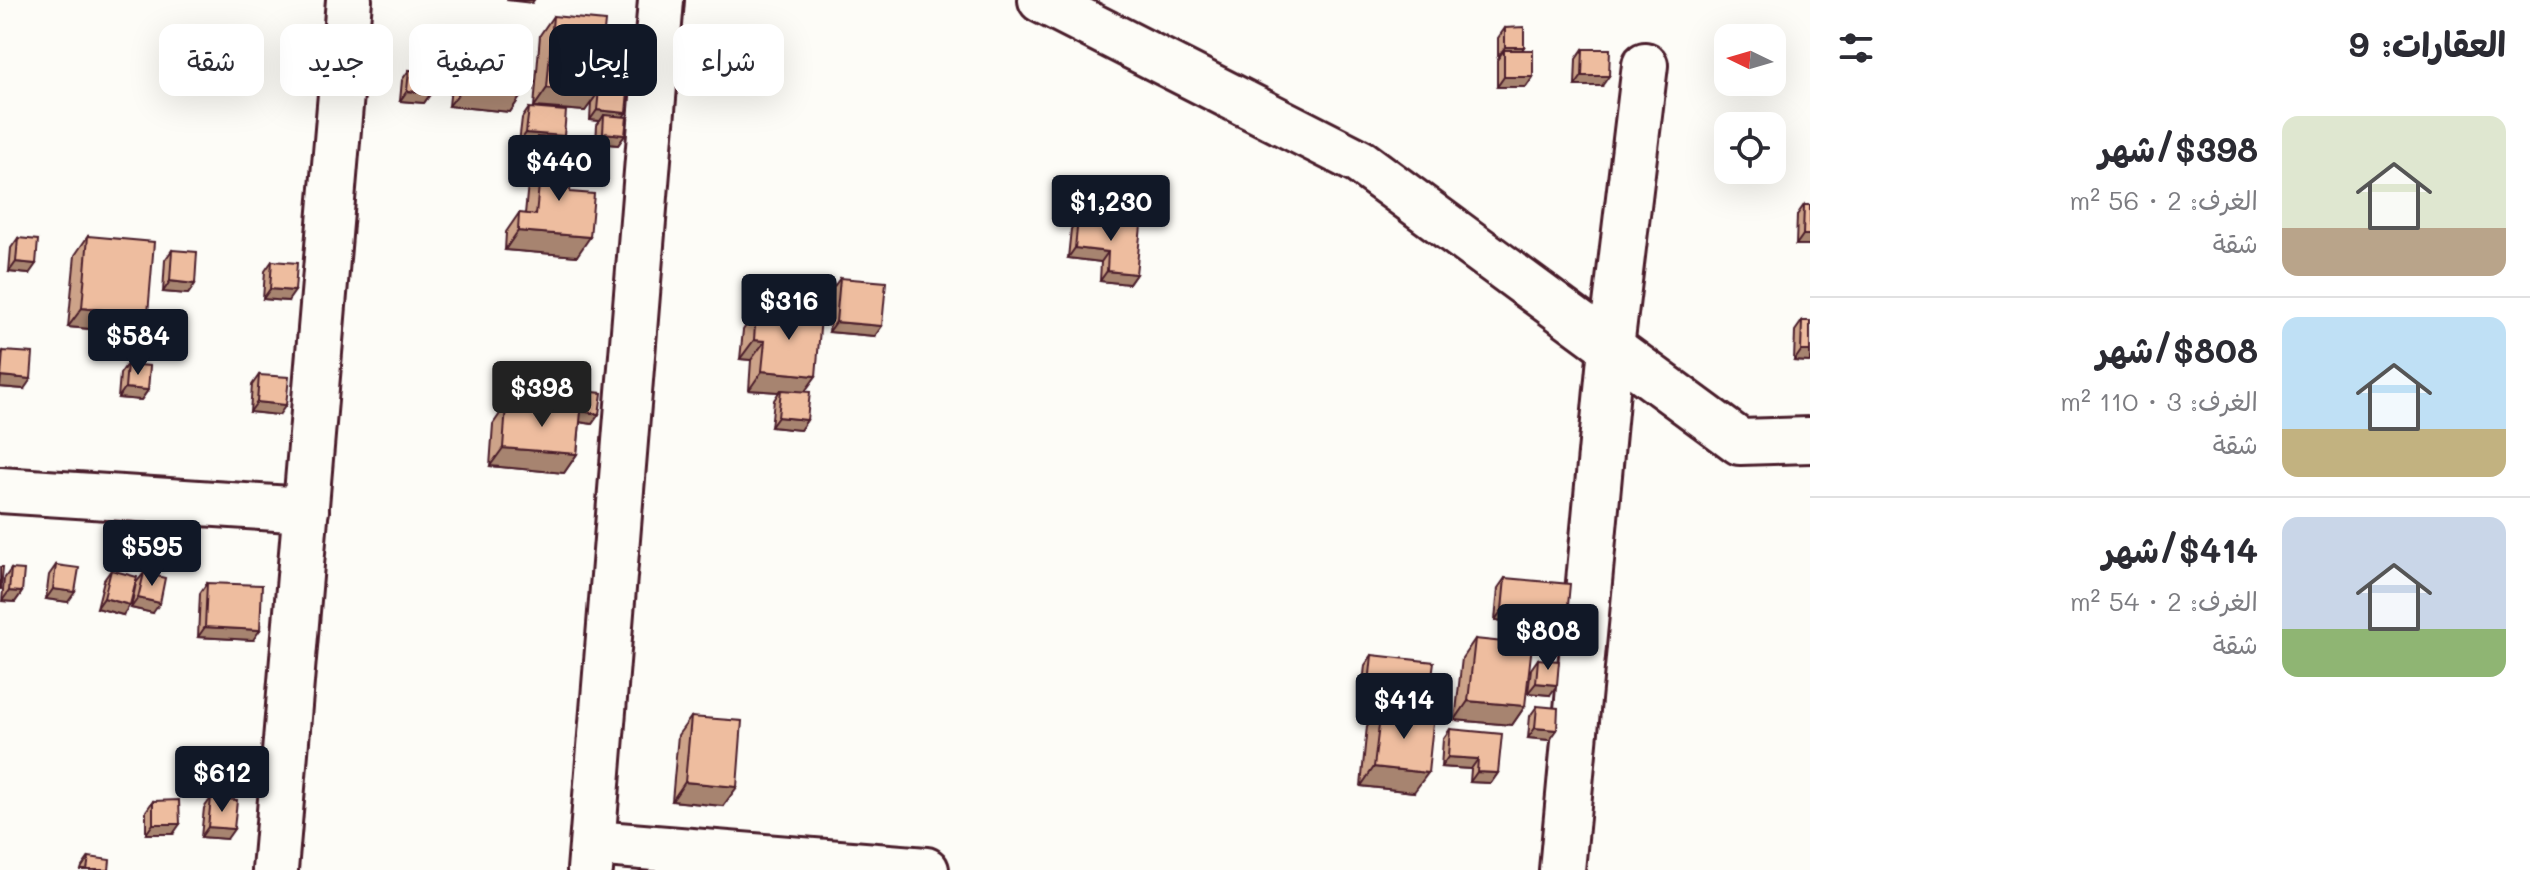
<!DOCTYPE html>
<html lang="ar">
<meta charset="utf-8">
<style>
body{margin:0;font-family:Mali,"Playpen Sans Arabic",sans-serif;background:#f7f7f7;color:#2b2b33;direction:rtl;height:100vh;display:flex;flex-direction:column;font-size:30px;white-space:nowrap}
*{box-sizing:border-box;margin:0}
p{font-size:26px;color:#7c7c81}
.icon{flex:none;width:44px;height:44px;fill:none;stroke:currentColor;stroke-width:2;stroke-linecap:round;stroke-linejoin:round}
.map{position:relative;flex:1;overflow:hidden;direction:ltr}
.drawer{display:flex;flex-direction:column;background:#fff;width:720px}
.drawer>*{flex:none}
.guide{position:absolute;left:24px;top:24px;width:760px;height:72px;direction:rtl;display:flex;gap:16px}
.needle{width:52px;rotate:275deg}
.buttons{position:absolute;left:1714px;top:24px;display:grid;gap:16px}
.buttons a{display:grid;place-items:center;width:72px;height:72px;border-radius:16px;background:#fff;box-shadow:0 8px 32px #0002;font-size:40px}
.price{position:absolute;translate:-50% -68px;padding:0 18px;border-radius:8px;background:#111827;color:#fff;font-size:26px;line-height:52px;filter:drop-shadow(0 2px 4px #0008)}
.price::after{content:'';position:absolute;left:50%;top:48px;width:24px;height:18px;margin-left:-12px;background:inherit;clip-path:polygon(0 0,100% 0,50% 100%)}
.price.current{background:#222;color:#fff}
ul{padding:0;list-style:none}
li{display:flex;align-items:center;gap:24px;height:200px;padding:0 24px}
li+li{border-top:2px solid #e1e1e2}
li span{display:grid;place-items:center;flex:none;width:224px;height:160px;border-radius:16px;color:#555}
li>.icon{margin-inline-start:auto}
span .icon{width:96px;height:96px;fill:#fffc;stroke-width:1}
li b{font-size:34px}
h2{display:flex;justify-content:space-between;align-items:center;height:96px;padding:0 24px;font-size:34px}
.pill{padding:0 28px;border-radius:16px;background:#fff;box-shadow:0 8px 32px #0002;font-size:28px;line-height:72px}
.pill.current{background:#111827;color:#fff}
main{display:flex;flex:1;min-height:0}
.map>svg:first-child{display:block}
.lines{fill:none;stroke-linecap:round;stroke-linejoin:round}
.street-casing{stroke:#4a1f2b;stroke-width:50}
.street{stroke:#fdfcf7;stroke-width:44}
.wall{fill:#cda389;stroke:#4a1f2b;stroke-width:2}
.shaded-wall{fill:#a7846f;stroke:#4a1f2b;stroke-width:2}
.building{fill:#eebd9f;stroke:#4a1f2b;stroke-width:2}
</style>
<main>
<section class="drawer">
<h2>العقارات: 9<svg class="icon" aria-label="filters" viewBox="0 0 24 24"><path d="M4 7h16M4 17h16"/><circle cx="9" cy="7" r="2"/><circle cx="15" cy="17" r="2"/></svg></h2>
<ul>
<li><span style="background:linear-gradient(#dfe7d0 70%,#b9a48a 0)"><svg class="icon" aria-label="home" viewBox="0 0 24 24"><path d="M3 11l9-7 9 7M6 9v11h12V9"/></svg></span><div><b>$398/شهر</b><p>الغرف: 2 · 56 m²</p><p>شقة</p></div></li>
<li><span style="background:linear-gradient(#bfe0f5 70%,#c2b280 0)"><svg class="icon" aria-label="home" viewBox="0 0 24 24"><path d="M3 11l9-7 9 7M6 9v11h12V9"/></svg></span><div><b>$808/شهر</b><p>الغرف: 3 · 110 m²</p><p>شقة</p></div></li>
<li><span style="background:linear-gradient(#c9d6e8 70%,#8fb573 0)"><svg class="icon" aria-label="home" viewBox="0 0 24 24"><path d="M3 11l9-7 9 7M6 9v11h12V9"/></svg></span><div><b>$414/شهر</b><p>الغرف: 2 · 54 m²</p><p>شقة</p></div></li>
</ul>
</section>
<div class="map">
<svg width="1810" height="870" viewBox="0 0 1810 870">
<rect width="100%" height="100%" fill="#fdfcf7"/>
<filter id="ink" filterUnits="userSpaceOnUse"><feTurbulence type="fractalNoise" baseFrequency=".0125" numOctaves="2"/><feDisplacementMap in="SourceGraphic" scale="16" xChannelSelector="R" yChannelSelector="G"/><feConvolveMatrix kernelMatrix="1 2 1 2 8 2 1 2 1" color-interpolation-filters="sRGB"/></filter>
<g filter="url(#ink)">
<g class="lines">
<defs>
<g id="street">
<path d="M1041,0L1360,162L1740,442L1810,440"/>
<path d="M0,490L306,510"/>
<path d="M593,843L926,870"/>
<path d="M275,870L349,0"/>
<path d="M590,870L661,0"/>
<path d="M1562,870L1611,347L1645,65"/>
</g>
</defs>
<use href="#street" class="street-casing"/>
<use href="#street" class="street"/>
</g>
<g class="wall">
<path d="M553,16L599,89L623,116L625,135L618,145L596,143L597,125L600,121L590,120L591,102L585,111L534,107L540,35Z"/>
<path d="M1505,28L1522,50L1533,77L1526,87H1497V60L1499,57H1498V38Z"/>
<path d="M467,39L523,93L510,112L449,106L454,57Z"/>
<path d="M1583,49L1602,86H1575L1576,59Z"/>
<path d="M409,70L431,93L424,103L400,101L402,80Z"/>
<path d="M529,108L564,136L561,139V156L570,192L577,256L505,250L506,232L519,213L525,214L529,173L532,168H528L530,147L533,144L519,143L522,118Z"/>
<path d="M1804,205L1810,245H1796L1797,215Z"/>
<path d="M1078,219L1136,274L1129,284L1100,281L1101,262L1068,258L1071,229Z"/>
<path d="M88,236L135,333L68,327L75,255Z"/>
<path d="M18,238L29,274L9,272L11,248Z"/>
<path d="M172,250L195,284L188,294L163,292L165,260Z"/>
<path d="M272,261L288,301L263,299L265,271Z"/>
<path d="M840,278L875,336L829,332L833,288Z"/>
<path d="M756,311L805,392L807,420L800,430L771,427L774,400L779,392L749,390L751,360L740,359L743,330Z"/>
<path d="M1802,321L1810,362L1794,361L1795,331Z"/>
<path d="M3,351L24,389L0,387V355Z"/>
<path d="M127,364L148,390L141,400L118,398L120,374Z"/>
<path d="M259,375L279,415L250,412L252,385Z"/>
<path d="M583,391L599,414L592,424L580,422L577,454L564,473L490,466L493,424L506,405L574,411L576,401Z"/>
<path d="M56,565L68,602L46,599L49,575Z"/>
<path d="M11,569L22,592L15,602L2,601L4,579Z"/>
<path d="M111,570L123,615L97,608L104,580Z"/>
<path d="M144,573L153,613L131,608L136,583Z"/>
<path d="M1505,578L1560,626L1495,620L1498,588Z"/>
<path d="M207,583L253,640L198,637L200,593Z"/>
<path d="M1475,639L1525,706L1512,725L1455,720L1462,658Z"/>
<path d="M1372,655L1423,701L1362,694L1365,665Z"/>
<path d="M1538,659L1550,695L1528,693L1531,669Z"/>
<path d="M1537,706L1550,740L1528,738L1530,716Z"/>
<path d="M1381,708L1414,792L1361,786L1367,726Z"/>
<path d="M691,717L723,806L672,801L678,735Z"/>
<path d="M1450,729L1498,773L1491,783L1470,782L1471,769L1441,767L1443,739Z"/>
<path d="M211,798L227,839L201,837L204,808Z"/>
<path d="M153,801L173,834H146V811Z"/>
<path d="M89,857L109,870H81L82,867Z"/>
</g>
<g class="shaded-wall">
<path d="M506,0H534L532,3Z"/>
<path d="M1505,47H1524L1517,57L1504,50L1499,57H1498Z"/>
<path d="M1582,76H1609L1602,86H1575Z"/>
<path d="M1504,77H1533L1526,87H1497Z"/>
<path d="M463,88L523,93L510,112L449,106Z"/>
<path d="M547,88L598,93L585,111L534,107Z"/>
<path d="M407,91L431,93L424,103L400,101Z"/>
<path d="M597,110L626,113L619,123L604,115L600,121L590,120Z"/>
<path d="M526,133L564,136L557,146L537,137L533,144L519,143Z"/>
<path d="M603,133L625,135L618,145L596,143Z"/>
<path d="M535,158H539L532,168H528Z"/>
<path d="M518,231L590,237L577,256L505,250Z"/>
<path d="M1803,235H1810V245H1796Z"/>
<path d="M1075,248L1108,252L1101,262L1068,258Z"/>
<path d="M16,262L36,264L29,274L9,272Z"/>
<path d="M1107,271L1136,274L1129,284L1100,281Z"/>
<path d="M170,281L195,284L188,294L163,292Z"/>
<path d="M270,289L295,291L288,301L263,299Z"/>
<path d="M82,308L148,314L135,333L68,327Z"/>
<path d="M836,322L882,326L875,336L829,332Z"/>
<path d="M754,340L765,341L751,360L740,359Z"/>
<path d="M1801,351H1810V362L1794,361Z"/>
<path d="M762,371L816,376L803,394L781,390L779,392L749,390Z"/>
<path d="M1,376L31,379L24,389L0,387Z"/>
<path d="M125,388L148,390L141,400L118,398Z"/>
<path d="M257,402L286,405L279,415L250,412Z"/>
<path d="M580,411L599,414L592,424L573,421Z"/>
<path d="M778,417L807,420L800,430L771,427Z"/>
<path d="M503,448L577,454L564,473L490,466Z"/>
<path d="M53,589L75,592L68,602L46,599Z"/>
<path d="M9,591L22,592L15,602L2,601Z"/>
<path d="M104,598L130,605L123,615L97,608Z"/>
<path d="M138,598L160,603L153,613L131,608Z"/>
<path d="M1502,610L1567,616L1560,626L1495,620Z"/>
<path d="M205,627L260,630L253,640L198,637Z"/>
<path d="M1536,683L1557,685L1550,695L1528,693Z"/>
<path d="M1369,684L1430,690L1423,701L1362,694Z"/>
<path d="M1468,701L1525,706L1512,725L1455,720Z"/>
<path d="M1535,728L1557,730L1550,740L1528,738Z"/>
<path d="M1448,757L1478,759L1471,769L1441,767Z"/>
<path d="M1374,767L1428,773L1414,792L1361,786Z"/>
<path d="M1477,772L1498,773L1491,783L1470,782Z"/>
<path d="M685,782L737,787L723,806L672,801Z"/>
<path d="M153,824H180L173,834H146Z"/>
<path d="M208,827L234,829L227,839L201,837Z"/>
</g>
<g class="building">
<path d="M553,16L605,21L598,93L547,88Z"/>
<path d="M1524,27V47H1505V28Z"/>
<path d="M467,39L527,44L523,93L463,88Z"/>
<path d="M1583,49H1610L1609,76H1582Z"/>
<rect x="1504" y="50" width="29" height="27"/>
<path d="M409,70L433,72L431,93L407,91Z"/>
<path d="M599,89L628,91L626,113L597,110Z"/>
<path d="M529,108L566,111L564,136L526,133Z"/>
<path d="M604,115L627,117L625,135L603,133Z"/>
<path d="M537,137L562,139L561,156L542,155L539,158H535Z"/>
<path d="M542,155L573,157L570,192L594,194L590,237L518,231L519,213L536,215Z"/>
<path d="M1804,205H1810V235H1803Z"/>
<path d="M1078,219L1141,226L1136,274L1107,271L1108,252L1075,248Z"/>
<path d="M88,236L154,242L148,314L82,308Z"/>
<path d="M18,238L38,240L36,264L16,262Z"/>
<path d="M172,250L197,252L195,284L170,281Z"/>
<path d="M272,261L297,263L295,291L270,289Z"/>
<path d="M840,278L886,282L882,326L836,322Z"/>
<path d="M756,311L821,317L816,376L762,371L765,341L754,340Z"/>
<path d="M1802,321H1810V351H1801Z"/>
<path d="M3,351L33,353L31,379L1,376Z"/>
<path d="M127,364L150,366L148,390L125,388Z"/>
<path d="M259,375L289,377L286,405L257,402Z"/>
<path d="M781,390L810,392L807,420L778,417Z"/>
<path d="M583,391L602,393L599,414L580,411Z"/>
<path d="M506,405L581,411L577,454L503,448Z"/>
<path d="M56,565L79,568L75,592L53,589Z"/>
<path d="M0,567H3L1,589H0Z"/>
<path d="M11,569L24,570L22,592L9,591Z"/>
<path d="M111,570L137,577L130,605L104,598Z"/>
<path d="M144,573L165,578L160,603L138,598Z"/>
<path d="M1505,578L1570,584L1567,616L1502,610Z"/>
<path d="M207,583L262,585L260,630L205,627Z"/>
<path d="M1475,639L1532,645L1525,706L1468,701Z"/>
<path d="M1372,655L1434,662L1430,690L1369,684Z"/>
<path d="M1538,659L1559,661L1557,685L1536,683Z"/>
<path d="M1537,706L1558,708L1557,730L1535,728Z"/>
<path d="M1381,708L1434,714L1428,773L1374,767Z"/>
<path d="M691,717L742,721L737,787L685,782Z"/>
<path d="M1450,729L1502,734L1498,773L1477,772L1478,759L1448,757Z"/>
<path d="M211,798L237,800L234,829L208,827Z"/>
<path d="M179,800L180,824H153V801Z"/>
<path d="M89,857L110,860L109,870H87Z"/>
</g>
</g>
</svg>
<div class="buttons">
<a><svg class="needle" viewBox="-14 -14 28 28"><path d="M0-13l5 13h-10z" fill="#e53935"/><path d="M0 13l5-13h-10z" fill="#7c7c81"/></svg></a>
<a><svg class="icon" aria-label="locate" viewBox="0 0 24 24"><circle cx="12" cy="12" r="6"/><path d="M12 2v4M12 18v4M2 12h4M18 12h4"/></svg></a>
</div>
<b class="price" style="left:559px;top:203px">$440</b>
<b class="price" style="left:1111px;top:243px">$1,230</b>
<b class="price" style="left:789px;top:342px">$316</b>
<b class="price" style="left:138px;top:377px">$584</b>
<b class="price current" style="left:542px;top:429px">$398</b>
<b class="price" style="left:152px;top:588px">$595</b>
<b class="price" style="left:1548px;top:672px">$808</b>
<b class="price" style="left:1404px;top:741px">$414</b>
<b class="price" style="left:222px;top:814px">$612</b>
<div class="guide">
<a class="pill">شراء</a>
<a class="pill current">إيجار</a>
<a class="pill">تصفية</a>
<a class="pill">جديد</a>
<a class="pill">شقة</a>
</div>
</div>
</main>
